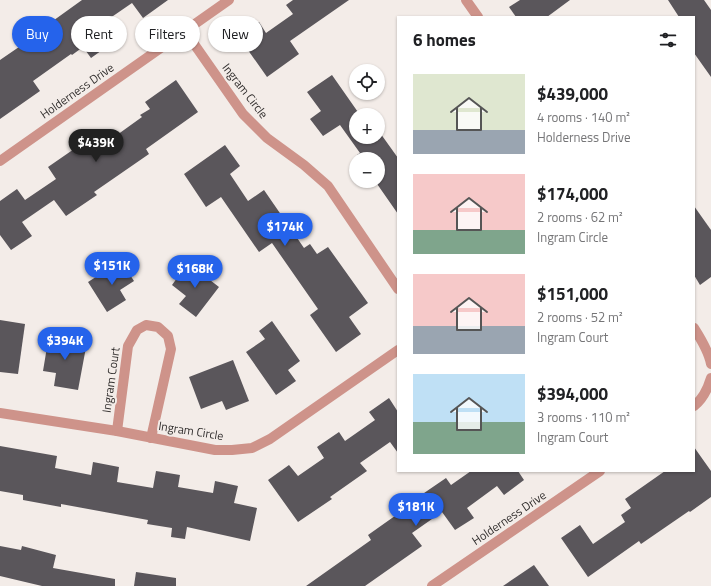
<!DOCTYPE html>
<meta charset="utf-8">
<style>
body{margin:0;font-family:"Titillium Web",sans-serif;background:#f2f2f2;color:#202124;height:100vh;display:flex;flex-direction:column;font-size:15px;white-space:nowrap}
*{box-sizing:border-box;margin:0}
p{font-size:13px;color:#757577}
.icon{flex:none;width:22px;height:22px;fill:none;stroke:currentColor;stroke-width:2;stroke-linecap:round;stroke-linejoin:round}
.map{position:relative;flex:1;overflow:hidden}
.drawer{position:absolute;left:397px;top:16px;width:298px;height:456px;display:flex;flex-direction:column;background:#fff;border-radius:0px;box-shadow:0 1px 3px #0004}
.drawer>*{flex:none}
.top-card{position:absolute;left:12px;top:16px;width:325px;height:36px;display:flex;gap:8px}
.buttons{position:absolute;left:349px;top:64px;display:grid;gap:8px}
.buttons a{display:grid;place-items:center;width:36px;height:36px;border-radius:50%;background:#fff;box-shadow:0 1px 3px #0004;font-size:20px}
.price{position:absolute;translate:-50% -34px;padding:0 9px;border-radius:14px;background:#2563eb;color:#fff;font-size:13px;line-height:26px;filter:drop-shadow(0 1px 2px #0008)}
.price::after{content:'';position:absolute;left:50%;top:24px;width:12px;height:9px;margin-left:-6px;background:inherit;clip-path:polygon(0 0,100% 0,50% 100%)}
.price.active{background:#222;color:#fff}
ul{padding:0;list-style:none}
li{display:flex;align-items:center;gap:12px;height:100px;padding:0 16px}
li span{display:grid;place-items:center;flex:none;width:112px;height:80px;border-radius:0px;color:#555}
li>.icon{margin-inline-start:auto}
span .icon{width:48px;height:48px;fill:#fffc;stroke-width:1}
li b{font-size:17px}
h2{display:flex;justify-content:space-between;align-items:center;height:48px;padding:0 16px;font-size:17px}
.tag{padding:0 14px;border-radius:18px;background:#fff;box-shadow:0 1px 3px #0004;font-size:14px;line-height:36px}
.tag.active{background:#2563eb;color:#fff}
.map>svg:first-child{display:block}
.building{fill:#5a565b}
.lines{fill:none;stroke-linecap:round;stroke-linejoin:round}
.minor{stroke:#ce938a;stroke-width:10}
.labels{text-anchor:middle;stroke-width:4;stroke-linejoin:round;paint-order:stroke}
.street-label{font-size:12px;fill:#312e2d;stroke:#f3ece8}
</style>
<div class="map">
<svg width="711" height="586" viewBox="0 0 711 586">
<rect width="100%" height="100%" fill="#f3ece8"/>
<g class="building">
<path d="M82,0H168L143,18L132,3L100,25L112,43L91,58L83,47L72,55L71,54L33,81L40,91L0,119V60L51,25L50,23Z"/>
<path d="M293,0H349L290,41L299,54L267,77L238,36L259,22L266,33L293,14L286,5Z"/>
<path d="M520,0H570L547,17H516L509,7Z"/>
<path d="M668,0H704L711,10V77L694,53V17H679Z"/>
<path d="M332,75L360,115H356V137H375L378,141V130L398,158V214L375,181H378V159H359L357,155L360,153L340,125L323,136L310,119L321,111L307,92Z"/>
<path d="M176,80L198,112L146,149L149,154L94,192L97,195L66,216L54,200L22,222L32,236L11,250L0,235V201L17,189L25,200L56,179L48,167L103,129L110,140L142,117L140,115L150,109L145,102Z"/>
<path d="M225,145L240,166L230,174L248,201L264,190L304,248L310,244L317,254L328,247L368,303L349,317L361,334L336,352L310,315L318,309L272,243L259,252L221,197L206,207L184,174Z"/>
<path d="M694,206L711,230V277L700,285L694,275Z"/>
<path d="M121,261L134,281L120,290L126,300L107,312L88,282Z"/>
<path d="M188,263L219,287L196,317L179,304L186,296L172,285Z"/>
<path d="M0,320L25,324L18,374L0,372Z"/>
<path d="M272,321L300,361L288,370L296,381L276,395L246,352L265,339L259,331Z"/>
<path d="M49,335L87,342L78,390L54,386L56,373L43,371Z"/>
<path d="M233,360L249,401L226,410L222,401L201,409L189,377Z"/>
<path d="M389,398L398,412V453L390,442L360,463L367,471L330,497L332,499L298,522L268,480L289,465L298,476L324,458L317,447L339,432L345,441L375,420L369,412Z"/>
<path d="M0,446L57,456L55,468L91,475L93,462L119,467L117,482L153,488L156,471L180,475L178,487L213,493L215,481L238,486L234,503L257,508L250,541L187,527L185,539L171,537L172,528L147,524L148,520L61,504V507L23,500V495L0,491Z"/>
<path d="M694,447L711,471V497L690,512L689,511L641,544L639,541L588,577L561,538L580,525L593,544L625,522L621,515L631,508L625,499L665,471H694Z"/>
<path d="M471,471H518L524,480L504,495L497,486L467,508L474,518L455,530L442,512L412,533L422,546L365,586H306L371,540L368,535L409,506L408,504L446,478L451,485Z"/>
<path d="M0,546L21,550L22,546L56,555L53,568L115,579V586H42L0,576Z"/>
<path d="M534,565L549,586H503Z"/>
<path d="M136,572L176,578V586H134Z"/>
</g>
<g class="lines">
<g class="minor">
<path d="M466,0L478,17"/>
<path d="M185,31L243,114L267,138L304,165L328,186L398,289"/>
<path d="M0,161L229,0"/>
<path d="M694,328C701,339 709,352 711,364"/>
<path d="M694,406C703,399 708,388 711,378"/>
<path d="M0,413L117,431L215,450H232L252,448L270,439L398,350"/>
<path d="M117,431L128,346L137,330L146,325L158,327L168,336L171,349L151,438"/>
<path d="M432,586L600,471"/>
</g>
</g>
<g class="labels">
<g class="street-label">
<text transform="translate(77 91) rotate(-35)" y="4">Holderness Drive</text>
<text transform="translate(245 91) rotate(52)" y="4">Ingram Circle</text>
<text transform="translate(111 380) rotate(-82)" y="4">Ingram Court</text>
<text transform="translate(191 431) rotate(9)" y="4">Ingram Circle</text>
<text transform="translate(509 518) rotate(-34)" y="4">Holderness Drive</text>
</g>
</g>
</svg>
<div class="buttons">
<a><svg class="icon" aria-label="locate" viewBox="0 0 24 24"><circle cx="12" cy="12" r="6"/><path d="M12 2v4M12 18v4M2 12h4M18 12h4"/></svg></a>
<a>+</a>
<a>−</a>
</div>
<b class="price active" style="left:96px;top:163px">$439K</b>
<b class="price" style="left:285px;top:247px">$174K</b>
<b class="price" style="left:112px;top:286px">$151K</b>
<b class="price" style="left:195px;top:289px">$168K</b>
<b class="price" style="left:65px;top:361px">$394K</b>
<b class="price" style="left:416px;top:527px">$181K</b>
<div class="top-card">
<a class="tag active">Buy</a>
<a class="tag">Rent</a>
<a class="tag">Filters</a>
<a class="tag">New</a>
</div>
<section class="drawer">
<h2>6 homes<svg class="icon" aria-label="filters" viewBox="0 0 24 24"><path d="M4 7h16M4 17h16"/><circle cx="9" cy="7" r="2"/><circle cx="15" cy="17" r="2"/></svg></h2>
<ul>
<li><span style="background:linear-gradient(#dfe7d0 70%,#9aa5b1 0)"><svg class="icon" aria-label="home" viewBox="0 0 24 24"><path d="M3 11l9-7 9 7M6 9v11h12V9"/></svg></span><div><b>$439,000</b><p>4 rooms · 140 m²</p><p>Holderness Drive</p></div></li>
<li><span style="background:linear-gradient(#f6c9c9 70%,#7fa58c 0)"><svg class="icon" aria-label="home" viewBox="0 0 24 24"><path d="M3 11l9-7 9 7M6 9v11h12V9"/></svg></span><div><b>$174,000</b><p>2 rooms · 62 m²</p><p>Ingram Circle</p></div></li>
<li><span style="background:linear-gradient(#f6c9c9 65%,#9aa5b1 0)"><svg class="icon" aria-label="home" viewBox="0 0 24 24"><path d="M3 11l9-7 9 7M6 9v11h12V9"/></svg></span><div><b>$151,000</b><p>2 rooms · 52 m²</p><p>Ingram Court</p></div></li>
<li><span style="background:linear-gradient(#bfe0f5 60%,#7fa58c 0)"><svg class="icon" aria-label="home" viewBox="0 0 24 24"><path d="M3 11l9-7 9 7M6 9v11h12V9"/></svg></span><div><b>$394,000</b><p>3 rooms · 110 m²</p><p>Ingram Court</p></div></li>
</ul>
</section>
</div>
